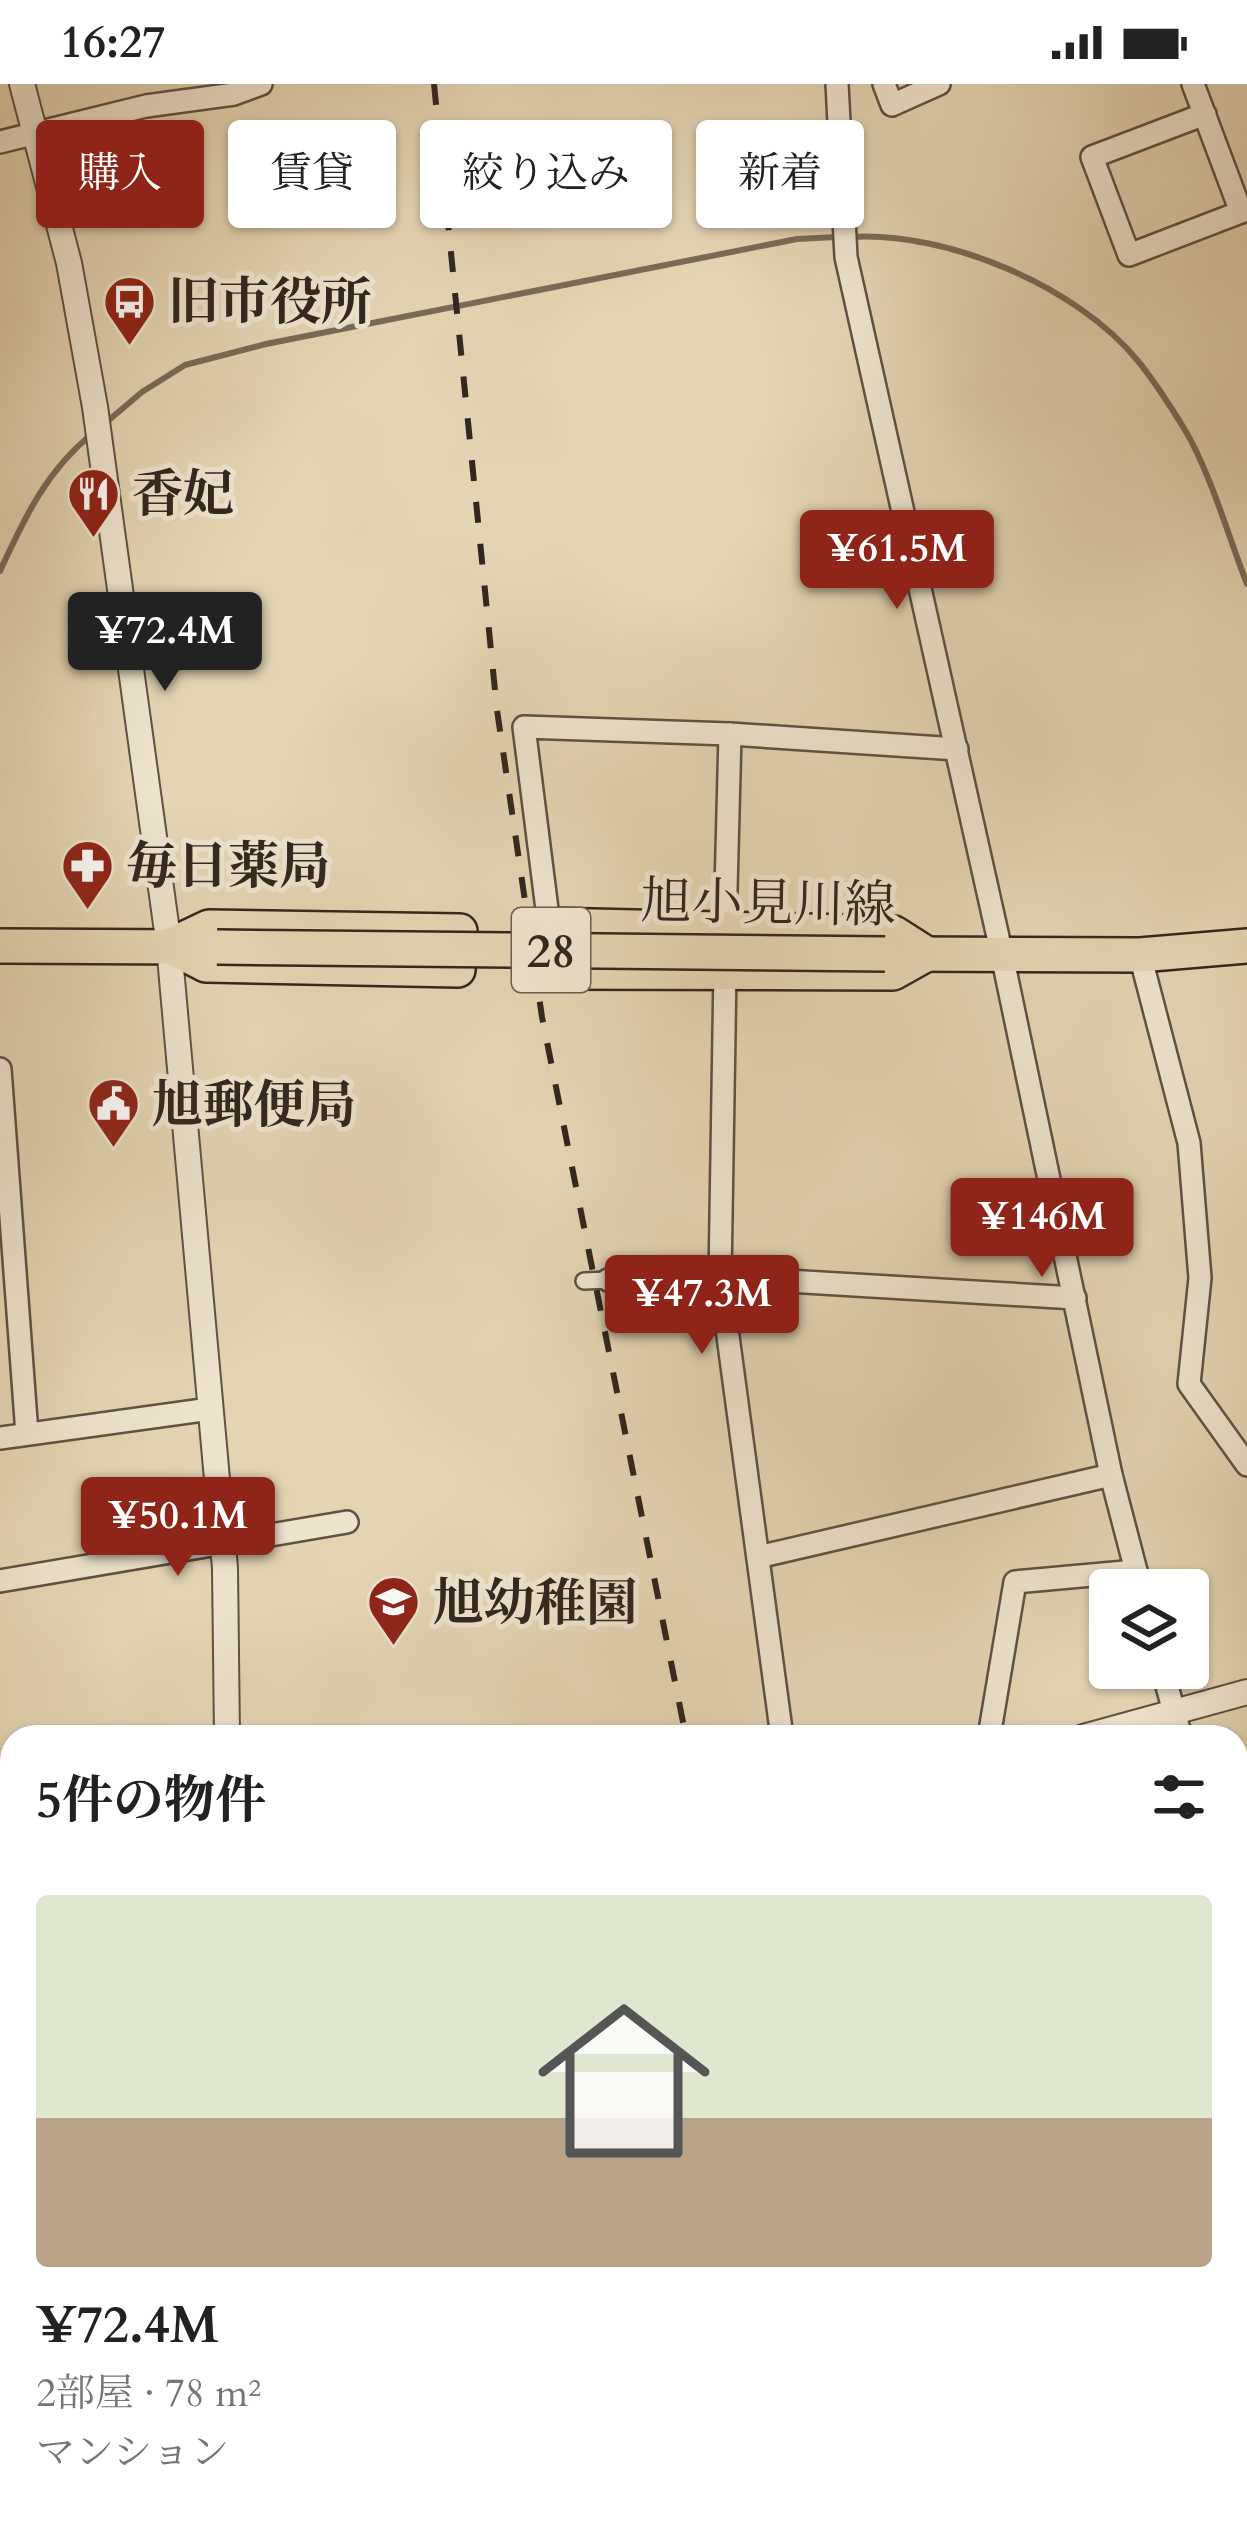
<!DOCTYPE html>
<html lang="ja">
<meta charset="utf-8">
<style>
body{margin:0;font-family:Cardo,"Noto Serif JP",serif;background:#f6f6f6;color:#222;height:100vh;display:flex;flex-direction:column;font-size:45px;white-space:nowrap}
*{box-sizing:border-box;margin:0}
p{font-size:39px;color:#767676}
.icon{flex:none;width:66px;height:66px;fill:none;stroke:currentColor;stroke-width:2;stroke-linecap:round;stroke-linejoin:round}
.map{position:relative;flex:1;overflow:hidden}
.panel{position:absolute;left:0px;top:1641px;width:1248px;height:807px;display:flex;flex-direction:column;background:#fff;border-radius:36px 36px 0 0;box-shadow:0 3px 9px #0004}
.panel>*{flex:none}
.hud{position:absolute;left:36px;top:36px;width:1176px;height:108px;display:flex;gap:24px}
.buttons{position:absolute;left:1089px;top:1485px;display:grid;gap:24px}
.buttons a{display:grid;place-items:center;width:120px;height:120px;border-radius:12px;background:#fff;box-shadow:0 3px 9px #0004;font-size:60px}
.price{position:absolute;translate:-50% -102px;padding:0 27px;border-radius:12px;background:#8f2418;color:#fff;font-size:39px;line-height:78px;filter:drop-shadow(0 3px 6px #0008)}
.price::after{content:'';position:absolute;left:50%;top:72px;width:36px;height:27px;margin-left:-18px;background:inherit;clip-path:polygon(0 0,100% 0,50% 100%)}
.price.selected{background:#222;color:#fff}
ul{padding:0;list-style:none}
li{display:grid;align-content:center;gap:24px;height:636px;padding:0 36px}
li+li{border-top:3px solid #e0e0e0}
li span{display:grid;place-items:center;height:372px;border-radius:12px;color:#555}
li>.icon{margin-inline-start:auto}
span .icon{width:216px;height:216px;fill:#fffc;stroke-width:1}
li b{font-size:51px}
h2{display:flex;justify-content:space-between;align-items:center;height:144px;padding:0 36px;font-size:51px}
.pill{padding:0 42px;border-radius:12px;background:#fff;box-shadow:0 3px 9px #0004;font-size:42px;line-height:108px}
.pill.selected{background:#8f2418;color:#fff}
.status{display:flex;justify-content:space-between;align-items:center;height:84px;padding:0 60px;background:#fff;direction:ltr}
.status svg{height:33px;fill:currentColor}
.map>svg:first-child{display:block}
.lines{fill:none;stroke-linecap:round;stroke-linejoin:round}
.stream{stroke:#786b5a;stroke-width:6}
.pedestrian-casing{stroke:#5e5244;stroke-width:20}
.minor-casing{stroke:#5e5244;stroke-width:26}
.tertiary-casing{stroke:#5e5244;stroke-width:28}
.primary-casing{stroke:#32271f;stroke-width:38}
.pedestrian{stroke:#ede3ce;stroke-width:15}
.minor{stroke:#ede3ce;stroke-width:21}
.tertiary{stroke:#ede3ce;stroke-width:24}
.primary{stroke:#e3d4b3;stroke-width:33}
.rail{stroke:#32271f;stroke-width:6;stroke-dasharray:21 21;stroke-linecap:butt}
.primary-bridge-casing{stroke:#32271f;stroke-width:38;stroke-linecap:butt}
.primary-bridge{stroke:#e3d4b3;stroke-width:33}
.labels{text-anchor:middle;stroke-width:10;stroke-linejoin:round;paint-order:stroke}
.shield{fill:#ede3ce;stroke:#6a5f54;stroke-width:3}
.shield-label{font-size:48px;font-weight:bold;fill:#32271f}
.poi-label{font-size:51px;font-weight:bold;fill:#32271f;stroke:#ede3ce;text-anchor:start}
.street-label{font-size:51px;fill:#32271f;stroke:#ede3ce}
</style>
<div class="status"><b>16:27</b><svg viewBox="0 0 49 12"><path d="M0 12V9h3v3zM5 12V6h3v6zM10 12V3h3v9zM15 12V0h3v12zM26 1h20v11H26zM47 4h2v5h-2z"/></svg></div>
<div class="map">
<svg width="1247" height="2446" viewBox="0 0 1247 2446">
<rect width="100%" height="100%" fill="#e3d4b3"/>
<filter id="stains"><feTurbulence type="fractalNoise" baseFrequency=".00167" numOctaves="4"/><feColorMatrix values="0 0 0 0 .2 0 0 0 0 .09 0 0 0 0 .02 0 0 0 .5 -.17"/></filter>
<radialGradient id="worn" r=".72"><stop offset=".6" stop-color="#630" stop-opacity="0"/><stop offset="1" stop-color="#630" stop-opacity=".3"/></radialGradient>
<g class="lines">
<g class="stream">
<path d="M851,153C946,147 1077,202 1138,277C1155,298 1171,323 1185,346C1210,388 1229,454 1247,500"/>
<path d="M103,341L142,308L185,281L266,260L797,155L837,153"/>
<path d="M0,487C25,433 46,387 93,349"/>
</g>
<defs>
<path id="pedestrian" d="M584,1197L608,1196"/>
<g id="minor">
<path d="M837,0L846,173L1002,871L1111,1391L1141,1506"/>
<path d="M884,0L892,21L939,0"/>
<path d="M1193,0L1241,128L1129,171L1092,73L1205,30"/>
<path d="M0,58L146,22L234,10L261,0"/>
<path d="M549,841L524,643L730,650L957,665"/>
<path d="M725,845L730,650"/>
<path d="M1140,871L1189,1059L1200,1194L1189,1300L1247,1381"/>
<path d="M725,887L720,1193L782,1653"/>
<path d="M0,985L27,1350"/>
<path d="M608,1196L720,1193L1075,1214"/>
<path d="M0,1354L210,1325"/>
<path d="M758,1473L1111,1391"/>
<path d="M0,1497L347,1438"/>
<path d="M1162,1584L1181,1653"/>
<path d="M989,1653L1015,1498L1136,1487"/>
<path d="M1236,1936L1247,2043"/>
<path d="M0,2028L12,2029"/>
<path d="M0,2221H12"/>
<path d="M1236,2353L1247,2308"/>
<path d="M434,2436V2446"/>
<path d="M738,2436L740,2446"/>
<path d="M1017,2436L1019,2446"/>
<path d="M165,2446L166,2436"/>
<path d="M1214,2446L1217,2436"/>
</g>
<g id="tertiary">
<path d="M22,0L69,179L95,323L169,862L225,1484L227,1653"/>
<path d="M1083,1653L1247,1608"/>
<path d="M0,1853H12"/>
</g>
<g id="primary">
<path d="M549,841L894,849L927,870L893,889L552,888Z"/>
<path d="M209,843L460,847L458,886L206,881L169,862Z"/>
<path d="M0,862L190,863"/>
<path d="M907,870L1140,871L1247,862"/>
</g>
</defs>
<use href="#pedestrian" class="pedestrian-casing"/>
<use href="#minor" class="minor-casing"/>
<use href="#tertiary" class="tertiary-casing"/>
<use href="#primary" class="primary-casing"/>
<use href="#pedestrian" class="pedestrian"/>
<use href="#minor" class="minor"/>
<use href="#tertiary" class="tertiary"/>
<use href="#primary" class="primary"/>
<g class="rail">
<path d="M434,0L497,626L542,933L686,1653"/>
<path d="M867,2436L869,2446"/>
</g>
<defs>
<path id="primary-bridge" d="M217,863L885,870"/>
</defs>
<use href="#primary-bridge" class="primary-bridge-casing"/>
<use href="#primary-bridge" class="primary-bridge"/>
</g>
<defs>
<symbol id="bus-pin" viewBox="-11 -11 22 30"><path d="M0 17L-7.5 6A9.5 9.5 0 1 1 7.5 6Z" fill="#8f2418" stroke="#ede3ce"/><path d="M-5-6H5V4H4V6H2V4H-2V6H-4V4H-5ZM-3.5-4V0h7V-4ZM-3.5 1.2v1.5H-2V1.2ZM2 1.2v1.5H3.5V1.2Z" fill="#fff"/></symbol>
<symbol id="restaurant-pin" viewBox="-11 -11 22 30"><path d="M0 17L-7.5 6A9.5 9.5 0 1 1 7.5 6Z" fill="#8f2418" stroke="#ede3ce"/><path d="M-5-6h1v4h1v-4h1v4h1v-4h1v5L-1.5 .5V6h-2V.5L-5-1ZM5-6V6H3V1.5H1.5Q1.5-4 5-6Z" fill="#fff"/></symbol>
<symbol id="pharmacy-pin" viewBox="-11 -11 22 30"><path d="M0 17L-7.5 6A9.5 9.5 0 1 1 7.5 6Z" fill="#8f2418" stroke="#ede3ce"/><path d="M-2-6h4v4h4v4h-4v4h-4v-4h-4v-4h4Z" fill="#fff"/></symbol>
<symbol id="civic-pin" viewBox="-11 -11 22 30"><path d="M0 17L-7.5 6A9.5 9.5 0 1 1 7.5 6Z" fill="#8f2418" stroke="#ede3ce"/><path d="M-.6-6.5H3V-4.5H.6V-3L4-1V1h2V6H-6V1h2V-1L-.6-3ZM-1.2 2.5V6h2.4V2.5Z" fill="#fff"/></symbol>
<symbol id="school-pin" viewBox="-11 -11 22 30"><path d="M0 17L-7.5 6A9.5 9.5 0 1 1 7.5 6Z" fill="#8f2418" stroke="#ede3ce"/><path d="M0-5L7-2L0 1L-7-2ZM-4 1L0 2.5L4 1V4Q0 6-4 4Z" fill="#fff"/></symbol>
</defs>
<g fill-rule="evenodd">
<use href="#bus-pin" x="100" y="188" width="59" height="81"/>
<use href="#restaurant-pin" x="64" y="380" width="59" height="81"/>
<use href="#pharmacy-pin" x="58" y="752" width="59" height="81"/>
<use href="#civic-pin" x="84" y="990" width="59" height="81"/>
<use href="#school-pin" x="364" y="1488" width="59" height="81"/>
</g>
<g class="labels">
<rect class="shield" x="512" y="824" width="78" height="84" rx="9"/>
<g class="shield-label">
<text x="551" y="883">28</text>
</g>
<g class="poi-label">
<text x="168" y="235">旧市役所</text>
<text x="132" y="427">香妃</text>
<text x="126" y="799">毎日薬局</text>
<text x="152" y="1038">旭郵便局</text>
<text x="433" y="1536">旭幼稚園</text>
</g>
<g class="street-label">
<text transform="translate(768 818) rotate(1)" y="18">旭小見川線</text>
</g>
</g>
<rect width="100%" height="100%" filter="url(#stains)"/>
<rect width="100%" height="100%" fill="url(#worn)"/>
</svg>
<div class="buttons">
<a><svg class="icon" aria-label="layers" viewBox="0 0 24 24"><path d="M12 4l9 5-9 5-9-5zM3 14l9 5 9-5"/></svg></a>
</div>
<b class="price" style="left:897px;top:528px">¥61.5M</b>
<b class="price selected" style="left:165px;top:610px">¥72.4M</b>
<b class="price" style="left:1042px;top:1196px">¥146M</b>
<b class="price" style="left:702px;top:1273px">¥47.3M</b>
<b class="price" style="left:178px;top:1495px">¥50.1M</b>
<div class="hud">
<a class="pill selected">購入</a>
<a class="pill">賃貸</a>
<a class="pill">絞り込み</a>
<a class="pill">新着</a>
</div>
<section class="panel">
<h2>5件の物件<svg class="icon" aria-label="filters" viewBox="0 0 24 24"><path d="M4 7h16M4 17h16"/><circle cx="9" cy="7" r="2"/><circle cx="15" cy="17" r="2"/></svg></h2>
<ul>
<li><span style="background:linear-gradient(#dfe7d0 60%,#b9a48a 0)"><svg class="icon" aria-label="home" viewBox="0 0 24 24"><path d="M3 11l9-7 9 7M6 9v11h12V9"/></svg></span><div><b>¥72.4M</b><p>2部屋 · 78 m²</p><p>マンション</p></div></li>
</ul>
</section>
</div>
